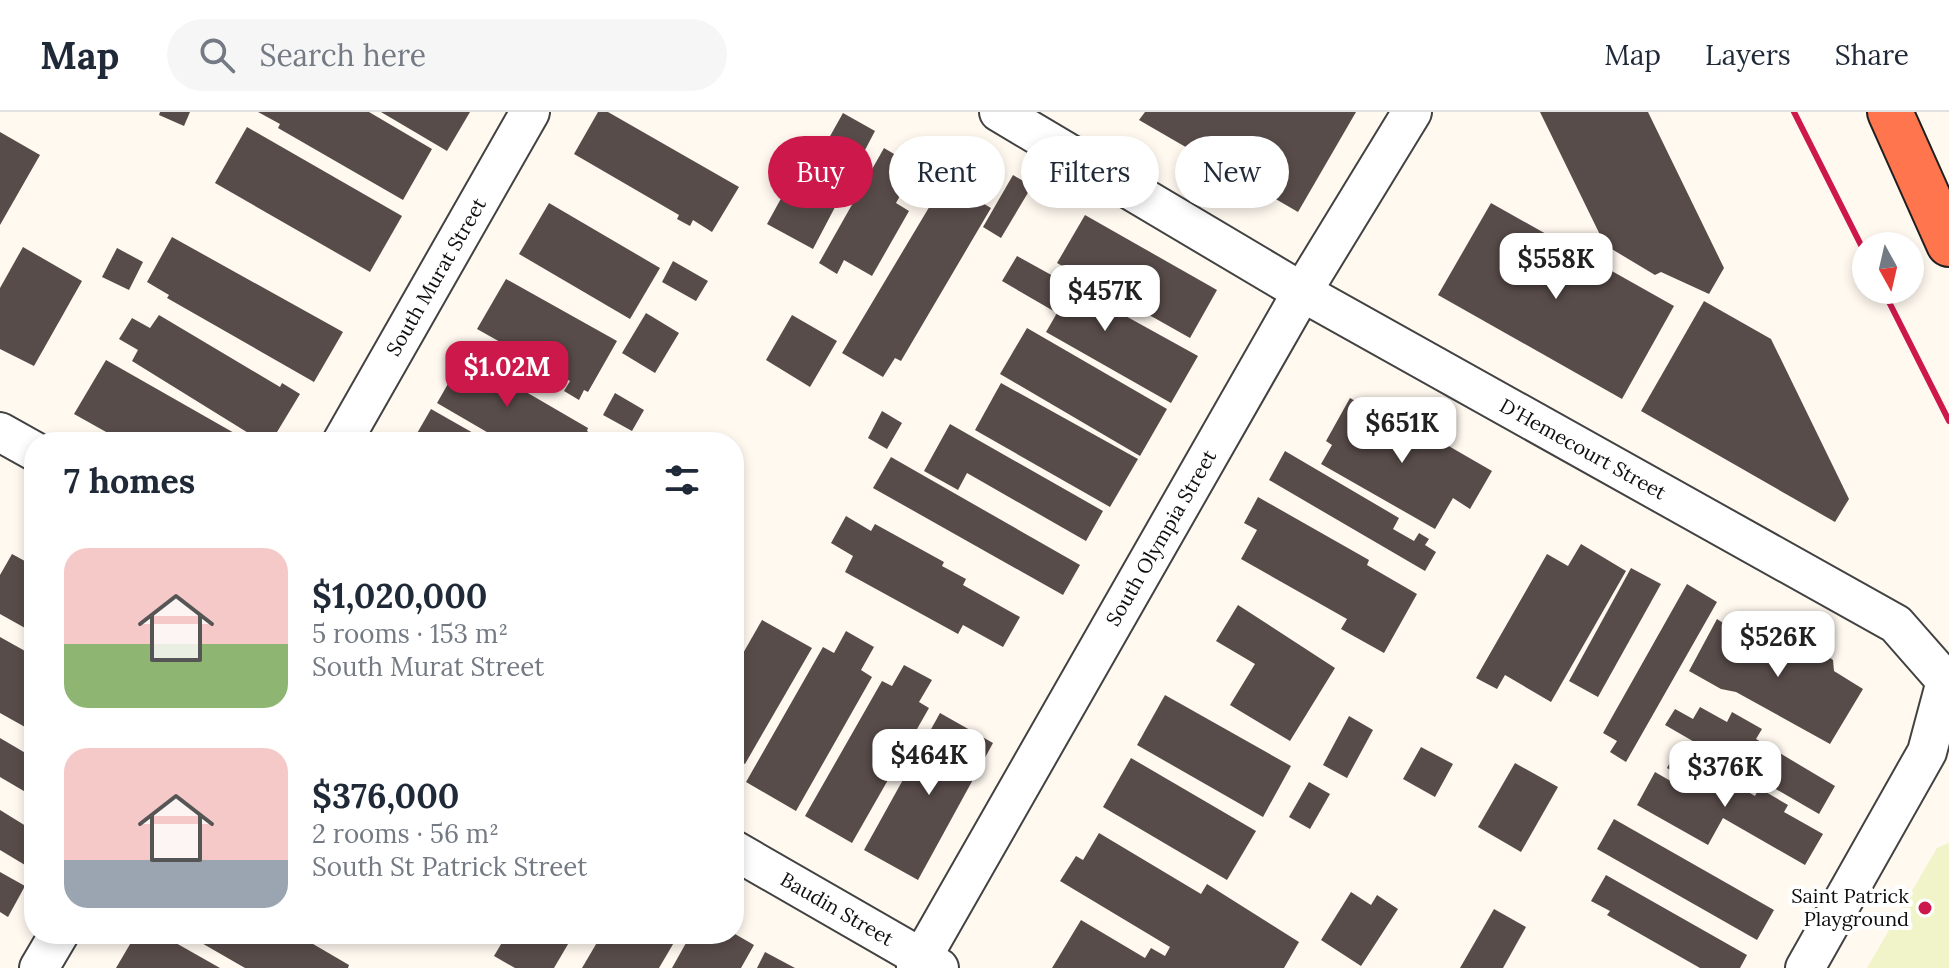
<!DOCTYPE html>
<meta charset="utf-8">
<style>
body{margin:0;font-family:Lora,serif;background:#f6f6f7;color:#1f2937;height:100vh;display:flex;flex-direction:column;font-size:30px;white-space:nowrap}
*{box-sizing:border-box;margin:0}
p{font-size:26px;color:#747a83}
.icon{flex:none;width:44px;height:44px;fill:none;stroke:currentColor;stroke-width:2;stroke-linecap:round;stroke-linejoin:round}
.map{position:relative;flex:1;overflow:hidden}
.panel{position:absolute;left:24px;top:320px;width:720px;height:512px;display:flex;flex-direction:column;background:#fff;border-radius:32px;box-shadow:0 4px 12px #0003}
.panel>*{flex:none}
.banner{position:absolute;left:768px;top:24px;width:760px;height:72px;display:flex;gap:16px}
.needle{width:52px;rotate:172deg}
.tools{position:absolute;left:1852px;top:120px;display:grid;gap:16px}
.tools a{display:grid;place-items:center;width:72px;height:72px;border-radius:50%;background:#fff;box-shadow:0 4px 12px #0003;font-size:40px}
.price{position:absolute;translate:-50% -68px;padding:0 18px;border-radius:16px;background:#fff;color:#222;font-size:26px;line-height:52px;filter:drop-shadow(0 2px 4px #0008)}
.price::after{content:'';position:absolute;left:50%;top:48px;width:24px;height:18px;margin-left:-12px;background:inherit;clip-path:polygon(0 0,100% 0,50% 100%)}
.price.current{background:#cd184c;color:#fff}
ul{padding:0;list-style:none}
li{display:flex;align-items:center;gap:24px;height:200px;padding:0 40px}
li span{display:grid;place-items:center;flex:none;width:224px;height:160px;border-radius:24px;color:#555}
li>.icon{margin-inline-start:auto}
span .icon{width:96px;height:96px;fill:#fffc;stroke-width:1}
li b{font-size:34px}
h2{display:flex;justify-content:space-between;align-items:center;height:96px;padding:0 40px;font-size:34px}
.chip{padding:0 28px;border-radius:36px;background:#fff;box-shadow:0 4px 12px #0003;font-size:28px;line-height:72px}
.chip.current{background:#cd184c;color:#fff}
header{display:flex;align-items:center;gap:48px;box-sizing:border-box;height:112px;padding:0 40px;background:#fff;border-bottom:2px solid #e0e1e3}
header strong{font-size:38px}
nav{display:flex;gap:44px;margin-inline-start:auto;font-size:28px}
.search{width:560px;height:72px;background:#f6f6f7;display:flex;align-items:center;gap:20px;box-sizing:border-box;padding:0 28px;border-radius:44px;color:#747a83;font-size:30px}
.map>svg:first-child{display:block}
.pitch{fill:#f0f4c8}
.building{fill:#584c4a}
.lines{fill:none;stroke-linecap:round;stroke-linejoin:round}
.minor-casing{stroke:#424242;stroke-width:42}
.motorway-casing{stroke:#202020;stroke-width:48}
.minor{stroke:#fff;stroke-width:38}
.motorway{stroke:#ff754e;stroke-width:44}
.rail{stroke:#cd184c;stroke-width:6}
.poi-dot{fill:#cd184c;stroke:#fff;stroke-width:3}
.labels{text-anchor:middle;stroke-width:8;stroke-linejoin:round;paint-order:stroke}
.street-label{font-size:20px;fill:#0f0f0f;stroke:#fff}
.poi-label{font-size:20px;fill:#0f0f0f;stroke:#fff;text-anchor:end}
</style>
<header>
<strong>Map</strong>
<div class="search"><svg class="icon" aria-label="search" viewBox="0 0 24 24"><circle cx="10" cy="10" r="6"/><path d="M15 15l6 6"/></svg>Search here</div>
<nav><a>Map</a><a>Layers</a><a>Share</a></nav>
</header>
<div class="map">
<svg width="1949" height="856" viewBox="0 0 1949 856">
<rect width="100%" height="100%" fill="#fff9f0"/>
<path class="pitch" d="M1949,731V856H1867L1937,736Z"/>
<g class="building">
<path d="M160,0H190L184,14L159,3Z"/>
<path d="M258,0H369L432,37L403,88L278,16L280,12Z"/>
<path d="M381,0H470L447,39Z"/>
<path d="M598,0H608L739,75L712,120L693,108L690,114L677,107L679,103L574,42Z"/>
<path d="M1145,0H1356L1298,100L1139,8Z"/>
<path d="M1540,0H1648L1724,156L1709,182L1661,160L1655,163L1605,133Z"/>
<path d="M843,1L875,19L813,137L767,112L795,61L806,67Z"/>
<path d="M247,15L402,104L370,160L215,71Z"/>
<path d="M0,20L40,43L0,113Z"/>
<path d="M884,36L916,55L896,91L909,99L872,164L844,148L837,162L819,151Z"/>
<path d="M1013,63L1032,74L1001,126L983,115Z"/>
<path d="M940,66L991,96L901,249L895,246L883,265L842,241L934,87L930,84Z"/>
<path d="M549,91L660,156L630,207L519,142Z"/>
<path d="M1491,91L1674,194L1622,287L1438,183Z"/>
<path d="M1085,103L1217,178L1190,226L1057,151Z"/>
<path d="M172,125L343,220L314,270L167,186L169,183L147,170Z"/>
<path d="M23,135L82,169L34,254L0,237V176Z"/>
<path d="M117,136L143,150L129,178L102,165Z"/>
<path d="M1017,144L1198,244L1171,291L1046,220L1057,201L1002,169Z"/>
<path d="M673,149L708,169L696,189L662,170Z"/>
<path d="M506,167L617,229L588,280L584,278L579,288L564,279L570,269L477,217Z"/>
<path d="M1704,189L1771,227L1849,387L1835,410L1641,299Z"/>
<path d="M646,201L679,221L655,261L622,241Z"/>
<path d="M159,203L280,275L282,271L300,282L271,330H263L132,249L138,238L119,227L132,206L150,216Z"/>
<path d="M792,203L837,229L810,275L766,248Z"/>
<path d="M1027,216L1167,297L1140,344L1000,262Z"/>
<path d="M464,244L588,316L587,319L596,325L594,330H504L437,291Z"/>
<path d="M106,248L250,330H124L74,302Z"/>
<path d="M1001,271L1138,347L1110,395L975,318Z"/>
<path d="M615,281L644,298L632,319L603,303Z"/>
<path d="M1350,286L1436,335L1440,329L1492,359L1470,397L1453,386L1435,417L1321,352L1332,333L1326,329Z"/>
<path d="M431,297L489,330H412Z"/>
<path d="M882,299L902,311L887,337L868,326Z"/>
<path d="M950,312L1103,399L1086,429L967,361L958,378L924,359Z"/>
<path d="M1285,339L1399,406L1393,417L1414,429L1419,421L1429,427L1425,433L1436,440L1425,459L1269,368Z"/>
<path d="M891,345L1080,453L1063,483L873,376Z"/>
<path d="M1258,385L1369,448L1367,453L1417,482L1384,541L1341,517L1347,507L1241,447L1257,418L1244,411Z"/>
<path d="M846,404L871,419L875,412L944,450L942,454L966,467L963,473L1020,505L1003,535L963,513L958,522L845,460L853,444L831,431Z"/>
<path d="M1581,432L1626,459L1551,590L1505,563L1497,577L1476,566L1547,442L1568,454Z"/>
<path d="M12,442L34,454V521L0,502V463Z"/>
<path d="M1631,456L1661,472L1598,585L1569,569Z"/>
<path d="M1687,472L1717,490L1626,650L1610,640L1617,629L1603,621Z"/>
<path d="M1238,493L1335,556L1290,629L1230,593L1255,552L1216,529Z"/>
<path d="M1717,507L1748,527L1752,525L1751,515L1764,513L1765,524L1772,523L1811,546L1814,542L1823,541L1833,548L1834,559L1863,577L1830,632L1736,580L1721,577L1689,559Z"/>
<path d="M762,508L812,536L745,652L734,646V557Z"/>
<path d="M846,519L874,535L861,558L872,565L796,699L746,670L823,535L834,541Z"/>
<path d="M0,525L34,544V620L0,601Z"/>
<path d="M904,553L932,568L919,590L929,596L852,731L805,704L882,569L892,574Z"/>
<path d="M1165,583L1291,654L1263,705L1137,633Z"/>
<path d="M1700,595L1727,610L1732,600L1762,617L1756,627L1835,674L1819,702L1665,613L1675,597L1693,607Z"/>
<path d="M940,601L993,631L918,768L864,738Z"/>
<path d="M1349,604L1373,618L1347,666L1323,653Z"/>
<path d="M0,626L34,646V685L0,665Z"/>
<path d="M1679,634L1697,645L1695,649L1755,684L1759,676L1788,693L1784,700L1823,722L1805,753L1723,706L1708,733L1637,693L1655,660L1681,675L1686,667L1667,656Z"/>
<path d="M1421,635L1453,652L1435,685L1403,667Z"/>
<path d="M1131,646L1256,719L1227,768L1103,695Z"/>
<path d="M1515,651L1558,675L1521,740L1478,715Z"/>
<path d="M1309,670L1330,682L1310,717L1289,705Z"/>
<path d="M0,698L34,719V737L25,753L0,738Z"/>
<path d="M1614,707L1774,798L1757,828L1597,737Z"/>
<path d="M1099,721L1201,782L1207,772L1299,830L1284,856H1052L1081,808L1145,846L1151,836L1165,844L1170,835L1060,769L1076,744L1083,748Z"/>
<path d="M0,760L25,774L8,805L0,800Z"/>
<path d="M1606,763L1747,843L1740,856H1700L1607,803L1610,799L1591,789Z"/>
<path d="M1351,780L1371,793L1377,783L1398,797L1361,854L1321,828Z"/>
<path d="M1494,797L1526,815L1503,856H1460Z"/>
<path d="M136,822H160L220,856H116Z"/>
<path d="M186,822H296L349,853L348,856H245Z"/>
<path d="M507,822H574L554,856H515L494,844Z"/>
<path d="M602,822H679L659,856H582Z"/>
<path d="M691,822H712L719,826L721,822H735L754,833L741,856H672Z"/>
<path d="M765,840L795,856H757Z"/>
</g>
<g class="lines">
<defs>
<g id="minor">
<path d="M999,0L1302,180L1896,512L1946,569L1927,640L1805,856"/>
<path d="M0,320L34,339"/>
<path d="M342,330L530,0"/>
<path d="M734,738L939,856"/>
<path d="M39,856L59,822"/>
<path d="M916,856L1302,180L1412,0"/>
</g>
<path id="motorway" d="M1890,0L1949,132"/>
</defs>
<use href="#minor" class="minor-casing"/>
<use href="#motorway" class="motorway-casing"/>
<use href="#minor" class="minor"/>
<use href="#motorway" class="motorway"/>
<g class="rail">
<path d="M1794,0L1866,143"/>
<path d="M1883,178L1949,309"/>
</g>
</g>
<circle class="poi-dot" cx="1925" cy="796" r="8"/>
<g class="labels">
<g class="street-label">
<text transform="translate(436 165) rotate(-60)" y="7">South Murat Street</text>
<text transform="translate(1583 337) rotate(29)" y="7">D'Hemecourt Street</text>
<text transform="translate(1161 426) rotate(-60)" y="7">South Olympia Street</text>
<text transform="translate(837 797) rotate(30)" y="7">Baudin Street</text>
</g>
<g class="poi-label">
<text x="1909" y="791">Saint Patrick<tspan x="1909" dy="23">Playground</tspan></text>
</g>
</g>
</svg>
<div class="tools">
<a><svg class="needle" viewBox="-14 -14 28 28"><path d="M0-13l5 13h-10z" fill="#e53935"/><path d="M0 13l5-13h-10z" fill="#747a83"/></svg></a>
</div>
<b class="price" style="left:1556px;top:189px">$558K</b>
<b class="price" style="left:1105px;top:221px">$457K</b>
<b class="price current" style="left:507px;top:297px">$1.02M</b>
<b class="price" style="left:1402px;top:353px">$651K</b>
<b class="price" style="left:1778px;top:567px">$526K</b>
<b class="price" style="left:929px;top:685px">$464K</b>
<b class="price" style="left:1725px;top:697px">$376K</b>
<div class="banner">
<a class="chip current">Buy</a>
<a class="chip">Rent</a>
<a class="chip">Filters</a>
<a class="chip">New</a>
</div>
<section class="panel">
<h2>7 homes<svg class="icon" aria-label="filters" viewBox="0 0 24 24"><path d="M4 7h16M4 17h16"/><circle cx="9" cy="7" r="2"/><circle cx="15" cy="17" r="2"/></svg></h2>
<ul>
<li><span style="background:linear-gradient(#f6c9c9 60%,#8fb573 0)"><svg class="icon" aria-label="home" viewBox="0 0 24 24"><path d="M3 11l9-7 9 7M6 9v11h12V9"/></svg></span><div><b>$1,020,000</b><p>5 rooms · 153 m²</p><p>South Murat Street</p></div></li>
<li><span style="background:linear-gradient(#f6c9c9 70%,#9aa5b1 0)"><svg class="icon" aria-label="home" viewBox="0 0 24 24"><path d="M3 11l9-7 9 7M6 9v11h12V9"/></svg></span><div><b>$376,000</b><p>2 rooms · 56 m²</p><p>South St Patrick Street</p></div></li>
</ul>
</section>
</div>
